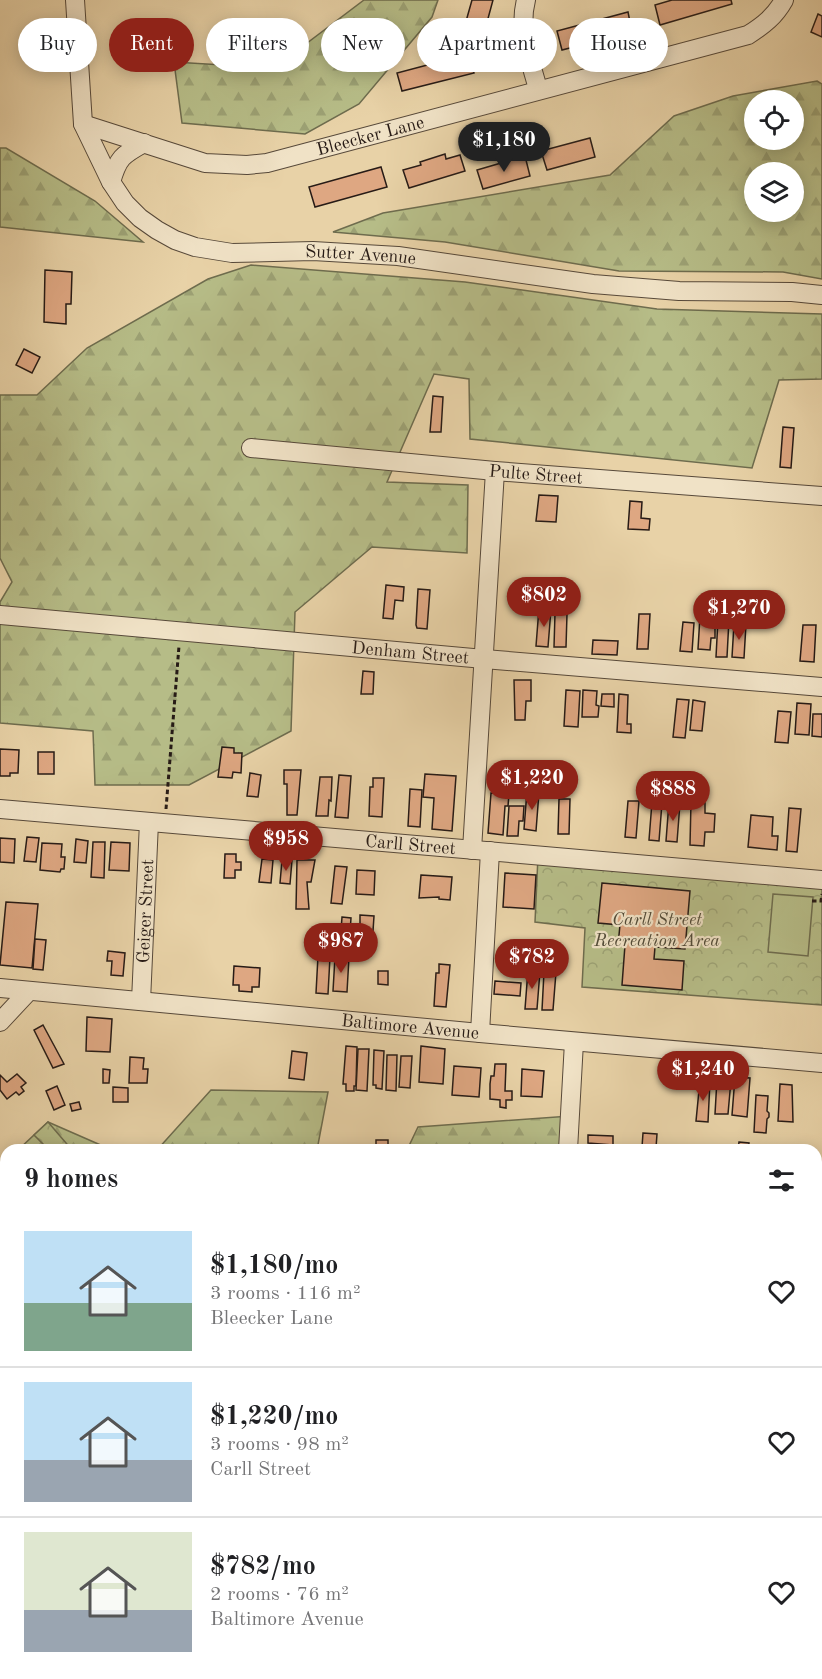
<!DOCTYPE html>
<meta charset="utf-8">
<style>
body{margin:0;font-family:"Old Standard TT",serif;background:#f2f2f2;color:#202124;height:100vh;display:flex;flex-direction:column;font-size:22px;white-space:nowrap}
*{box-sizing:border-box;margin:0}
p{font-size:20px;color:#757577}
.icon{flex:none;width:33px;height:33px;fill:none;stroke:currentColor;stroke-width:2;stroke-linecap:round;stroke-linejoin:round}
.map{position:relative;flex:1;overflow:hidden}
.side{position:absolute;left:0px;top:1144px;width:822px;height:536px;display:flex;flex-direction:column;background:#fff;border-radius:18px 18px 0 0;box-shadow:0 3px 15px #0003}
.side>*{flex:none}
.top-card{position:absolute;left:18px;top:18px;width:786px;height:54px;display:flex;gap:12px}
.buttons{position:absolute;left:744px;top:90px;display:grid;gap:12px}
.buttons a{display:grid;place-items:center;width:60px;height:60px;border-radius:50%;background:#fff;box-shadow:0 3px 15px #0003;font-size:30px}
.price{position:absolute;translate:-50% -51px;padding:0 14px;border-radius:21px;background:#8f2418;color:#fff;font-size:20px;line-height:39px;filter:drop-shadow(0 2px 3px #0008)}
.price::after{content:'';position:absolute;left:50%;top:36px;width:18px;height:14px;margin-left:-9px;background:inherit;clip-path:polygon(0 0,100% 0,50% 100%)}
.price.active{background:#222;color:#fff}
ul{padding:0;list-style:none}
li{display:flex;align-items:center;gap:18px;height:150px;padding:0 24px}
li+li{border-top:2px solid #e0e0e0}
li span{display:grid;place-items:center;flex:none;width:168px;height:120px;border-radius:0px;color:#555}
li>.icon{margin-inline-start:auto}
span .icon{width:72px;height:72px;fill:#fffc;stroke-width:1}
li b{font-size:26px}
h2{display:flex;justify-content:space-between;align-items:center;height:72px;padding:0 24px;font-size:26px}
.tag{padding:0 21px;border-radius:27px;background:#fff;box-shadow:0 3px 15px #0003;font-size:21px;line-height:54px}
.tag.active{background:#8f2418;color:#fff}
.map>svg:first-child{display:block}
.forest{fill:url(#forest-firs);stroke:#6e6c4e;stroke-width:1.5;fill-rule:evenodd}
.park{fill:url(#park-crowns);stroke:#6e6c4e;stroke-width:1.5}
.pitch{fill:#b6bc87;stroke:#6e6c4e;stroke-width:1.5}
.building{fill:#dea782;stroke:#271b16;stroke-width:1.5}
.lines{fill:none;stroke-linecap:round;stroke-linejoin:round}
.minor-casing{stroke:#57493a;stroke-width:20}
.path{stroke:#271b16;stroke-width:3;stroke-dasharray:4.5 3;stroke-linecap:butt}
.minor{stroke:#f0e2c6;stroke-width:18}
.labels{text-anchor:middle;stroke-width:4.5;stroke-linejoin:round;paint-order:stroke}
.street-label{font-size:18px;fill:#271b16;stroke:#f0e2c6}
.park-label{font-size:18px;font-style:italic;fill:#524b38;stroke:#f0e2c6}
</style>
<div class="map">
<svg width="822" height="1679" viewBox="0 0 822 1679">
<defs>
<pattern id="forest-firs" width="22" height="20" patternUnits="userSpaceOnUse" patternTransform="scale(1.5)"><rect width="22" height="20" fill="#b6bc87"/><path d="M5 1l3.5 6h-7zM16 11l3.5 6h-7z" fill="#9ca174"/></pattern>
<pattern id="park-crowns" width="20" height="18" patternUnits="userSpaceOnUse" patternTransform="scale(1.5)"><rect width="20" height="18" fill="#b6bc87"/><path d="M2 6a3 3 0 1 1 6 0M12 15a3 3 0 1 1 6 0" fill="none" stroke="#9ca174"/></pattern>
</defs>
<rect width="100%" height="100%" fill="#e8d2a7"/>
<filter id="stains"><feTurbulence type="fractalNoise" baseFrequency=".00333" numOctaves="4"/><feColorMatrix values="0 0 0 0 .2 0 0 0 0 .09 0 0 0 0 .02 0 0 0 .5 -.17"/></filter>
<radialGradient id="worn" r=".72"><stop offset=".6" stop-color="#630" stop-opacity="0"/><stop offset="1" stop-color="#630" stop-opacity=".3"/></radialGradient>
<g class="forest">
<path d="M364,0H438L432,17L359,104L305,134L182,123L174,62L274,68Z"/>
<path d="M817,81L822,84V279L783,272L619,271L445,242L333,232L383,213L610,175L674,116L733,96ZM754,100H794V140H754ZM754,172H794V212H754Z"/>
<path d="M0,148H6L95,201L143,242L0,227Z"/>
<path d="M251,265L465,282L657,309L822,314V379L779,380L752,468L470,439L469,379L434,374L387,482L468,485L467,553L372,547L295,612L291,731L189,785H95L93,731L0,723V602L12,582L0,558V395H37L87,348L208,279Z"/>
<path d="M211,1090L328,1092L317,1150H157Z"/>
<path d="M570,1116L568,1150H407L418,1127Z"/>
<path d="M48,1122L112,1150H18Z"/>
<path d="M6,1161V1594L0,1602V1167Z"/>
<path d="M816,1208L822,1212V1339L816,1331Z"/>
<path d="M822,1471V1679H759L758,1674H816V1481Z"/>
</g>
<g class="park">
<path d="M538,856L822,880V1005L582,987L585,928L535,922Z"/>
<path d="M48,1122L72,1150H49L34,1135Z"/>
<path d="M6,1162V1504L0,1509V1167Z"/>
</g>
<path class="pitch" d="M773,894L813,897L808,956L768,952Z"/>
<g class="building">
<path d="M472,0H493L483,37L463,32Z"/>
<path d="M672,0H731L732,4L660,25L655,5Z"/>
<path d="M628,12L632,32L562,50L557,31Z"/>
<path d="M818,14L822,16V37L811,32Z"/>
<path d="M469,54L474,73L402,91L397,73Z"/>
<path d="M590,138L595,157L547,170L541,151Z"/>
<path d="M445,154L446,159L460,155L465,171L409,188L403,170L421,165L420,162Z"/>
<path d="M525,156L530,176L483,189L477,170Z"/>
<path d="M381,167L387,187L315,207L309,187Z"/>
<path d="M45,270L72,272L71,304H66V324L44,322Z"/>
<path d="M24,349L40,357L32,373L16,365Z"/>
<path d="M433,396L443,397L441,432H430Z"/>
<path d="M783,427L794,428L791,468L780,467Z"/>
<path d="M539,495L558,496L556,522L536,521Z"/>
<path d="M630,501L642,502L641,518L650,519L649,530L628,529Z"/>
<path d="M386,585L404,587L403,601L395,600L393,619L383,618Z"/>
<path d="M418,589L430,590L427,629L417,628L416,625Z"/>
<path d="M539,608L551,609L548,647L536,646Z"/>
<path d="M555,613L567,614L566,647H554Z"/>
<path d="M639,614H650L648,649H637Z"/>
<path d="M700,616H712L711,626H715V638H711L710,650L698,649Z"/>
<path d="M718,619H729L727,657H716Z"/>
<path d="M683,622L694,623L692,652L680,651Z"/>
<path d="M734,624H746L744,658L732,657Z"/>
<path d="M803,625H816L814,662L800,661Z"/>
<path d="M593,640L618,641L617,655L592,654Z"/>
<path d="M363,671L374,672L373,694H361Z"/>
<path d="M514,680H531V701H526L525,720H515Z"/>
<path d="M566,690L580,691L578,727L564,726Z"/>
<path d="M583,690L597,691L596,705L599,706L598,717H582Z"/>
<path d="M602,694H614V707L601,706Z"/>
<path d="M619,694L628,695L627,724H631V733L617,732Z"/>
<path d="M677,699L689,700L685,738L673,737Z"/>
<path d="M693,700L705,702L702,731L690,730Z"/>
<path d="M797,703L811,704L809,735L795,734Z"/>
<path d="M778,711L791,712L788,743L775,742Z"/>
<path d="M813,714H822V737L812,736Z"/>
<path d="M222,747L234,748V753H242L241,773L233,772L232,778L218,777Z"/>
<path d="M0,749L19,750L18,773H10V776H0Z"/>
<rect x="38" y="752" width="16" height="22"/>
<path d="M284,770H301L297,815H287V784H284Z"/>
<path d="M250,773L261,775L258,797L247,796Z"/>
<path d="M425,774L456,776L452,831L432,829L434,798L423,797Z"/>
<path d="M339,775L351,776L348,818L335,817Z"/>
<path d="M320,777H332L331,801L329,800L328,816H316Z"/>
<path d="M373,778H384L382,817L369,816L370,787H373Z"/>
<path d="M410,789L422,790L420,827L408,826Z"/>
<path d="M527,791L539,792L536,831L524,829Z"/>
<path d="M491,793L509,794L508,806H505L503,835L488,833Z"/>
<path d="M559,799H570L569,834H558Z"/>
<path d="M628,801H639L636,838L625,837Z"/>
<path d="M652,802L662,803L659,841L649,840Z"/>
<path d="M669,802L680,803L677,842L666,841Z"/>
<path d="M691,802L705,803V813L715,814L714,832H705L704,846L690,845Z"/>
<path d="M509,806H524L523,821H519L518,836H507Z"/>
<path d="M789,808L801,809L797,852L786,851Z"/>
<path d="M751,815L773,817L772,836H778L777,850L748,847Z"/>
<path d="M27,837L39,838L36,862L24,861Z"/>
<path d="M0,838L15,839L14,863L0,862Z"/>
<path d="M76,839L88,841L86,863L74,862Z"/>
<path d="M93,842H105L104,878L91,877Z"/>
<path d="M111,842L130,843L129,871L109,870Z"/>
<path d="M42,843L62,844L61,857H65L64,869H61L60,872L40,870Z"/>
<path d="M225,854H236V862H241V870H235V878H224Z"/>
<path d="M262,859L273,860L271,883L259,882Z"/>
<path d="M282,860H292L290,884L280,883Z"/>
<path d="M297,860H315L311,882H307L309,909H296Z"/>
<path d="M335,866L347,867L342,904L331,903Z"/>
<path d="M357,870L375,871L374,895L356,894Z"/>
<path d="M505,873L536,875L534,909L503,907Z"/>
<path d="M421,875L452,877L450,900L439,899V897L419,898Z"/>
<path d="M602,883L690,891L685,949L655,947L654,959L684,961L682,990L622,985L625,945H618L620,925L598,923Z"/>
<path d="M6,902L38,904L32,968L0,965Z"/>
<path d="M360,915L374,916L373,931L360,930Z"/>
<path d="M342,917L351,918L350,932L341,931Z"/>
<path d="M35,939L46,940L43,970L33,969Z"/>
<path d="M108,951L125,953L123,976L111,975L112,961H107Z"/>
<path d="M318,956L330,957L328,994L316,993Z"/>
<path d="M335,957H349L347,992L333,991Z"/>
<path d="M439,964L450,965L446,1007L434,1006L436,973H439Z"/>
<path d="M234,966L260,968L259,987H252V992L239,991V985H233Z"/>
<path d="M528,970L540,971L537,1009H525Z"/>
<path d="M378,971H388V985L378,984Z"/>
<path d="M544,972H556L553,1010H542Z"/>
<path d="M495,981L521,983L520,996L494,994Z"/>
<path d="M87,1017L112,1019L110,1052L86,1051Z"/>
<path d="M43,1025L64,1064L53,1068L34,1030Z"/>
<path d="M346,1046L357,1047L356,1086H354V1091H346V1084H343Z"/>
<path d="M421,1046L445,1049L443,1084L419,1082Z"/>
<path d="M358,1049H369L367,1091L356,1090Z"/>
<path d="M374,1050L384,1051L382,1089L376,1088V1085H373Z"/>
<path d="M292,1051L307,1053L304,1080L289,1078Z"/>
<path d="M387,1055H397L396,1091L386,1090Z"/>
<path d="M401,1056H412L410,1088L399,1087Z"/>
<path d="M130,1057L144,1058L143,1069H148L147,1083H129Z"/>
<path d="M495,1064H506L505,1091H512V1100H506V1108L500,1107V1100L490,1099V1084L491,1076H494Z"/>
<path d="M454,1066L481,1068L479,1097L452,1095Z"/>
<path d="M103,1069L110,1070L109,1083H103Z"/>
<path d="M522,1069L544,1071L542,1097L521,1096Z"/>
<path d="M17,1074L26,1083L21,1087L24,1091L19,1095L16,1092L7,1099L0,1090V1075L7,1082Z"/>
<path d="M735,1077L750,1078L747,1117L732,1115Z"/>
<path d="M717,1079L731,1080L728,1114H715Z"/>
<path d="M700,1080L710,1081L708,1122L696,1121Z"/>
<path d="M780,1084L792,1085L793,1122L778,1121Z"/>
<path d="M57,1086L65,1105L54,1110L46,1091Z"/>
<path d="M113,1087L128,1088V1102H113Z"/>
<path d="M756,1095L768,1096L767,1111L769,1113V1117L767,1119L766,1133L754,1132Z"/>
<path d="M79,1102L81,1109L72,1111L70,1104Z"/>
<path d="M643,1133L657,1134L656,1148L642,1147Z"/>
<path d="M588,1135L613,1136V1145L588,1143Z"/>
<rect x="376" y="1140" width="12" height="10"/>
<path d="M739,1142L749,1143L748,1150H738Z"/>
<path d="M816,1164L822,1165V1181H816Z"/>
<rect x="335" y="1674" width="36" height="5"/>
<path d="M689,1674H720L718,1679H687Z"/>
</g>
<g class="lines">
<defs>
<g id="minor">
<path id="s1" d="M75,0L83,124L111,182L125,203L140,218L157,230L175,240L195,247L232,253L313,251L398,256L593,284L679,291L792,292L822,295"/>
<path d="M526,0C518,31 530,59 538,89"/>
<path id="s2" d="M83,124L205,163L247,165L267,163L748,35C764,25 775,16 784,0"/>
<path d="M111,182C118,158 122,155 144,143"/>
<path id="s3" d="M251,448L495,471L822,496"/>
<path id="s4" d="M0,615L484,659L822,687"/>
<path id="s5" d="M0,809L822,880"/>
<path d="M472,850L495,471"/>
<path id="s6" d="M0,988L480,1033L822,1063"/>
<path id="s7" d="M141,1001L149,822"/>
<path d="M0,1022L28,992"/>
<path d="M480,1033L490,851"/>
<path d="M568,1150L574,1042"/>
<path d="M816,1248L822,1239"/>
<path d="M308,1679V1674"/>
<path d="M527,1679L528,1674"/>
<path d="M629,1679V1674"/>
</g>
</defs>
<use href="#minor" class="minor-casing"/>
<g class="path">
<path d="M166,809L179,646"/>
<path d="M812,901H821L822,894"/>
</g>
<use href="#minor" class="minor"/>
</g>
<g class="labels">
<g class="street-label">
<text dy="6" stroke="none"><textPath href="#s2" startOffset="297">Bleecker Lane</textPath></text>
<text dy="6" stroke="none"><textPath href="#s1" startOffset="464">Sutter Avenue</textPath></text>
<text dy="6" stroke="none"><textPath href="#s3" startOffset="286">Pulte Street</textPath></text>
<text dy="6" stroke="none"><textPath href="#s4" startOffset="412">Denham Street</textPath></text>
<text dy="6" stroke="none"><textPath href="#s5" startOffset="412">Carll Street</textPath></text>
<text dy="6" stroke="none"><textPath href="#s7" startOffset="90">Geiger Street</textPath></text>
<text dy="6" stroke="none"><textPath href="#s6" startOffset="412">Baltimore Avenue</textPath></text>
</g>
<g class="park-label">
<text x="657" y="925">Carll Street<tspan x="657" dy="21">Recreation Area</tspan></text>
</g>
</g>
<rect width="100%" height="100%" filter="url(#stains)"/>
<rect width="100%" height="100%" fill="url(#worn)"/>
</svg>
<div class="buttons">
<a><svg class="icon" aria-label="locate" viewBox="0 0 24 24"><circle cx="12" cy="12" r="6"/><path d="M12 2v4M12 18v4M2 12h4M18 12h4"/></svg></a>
<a><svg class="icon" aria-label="layers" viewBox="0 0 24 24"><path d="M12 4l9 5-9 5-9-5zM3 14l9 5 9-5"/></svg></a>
</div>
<b class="price active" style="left:504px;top:173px">$1,180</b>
<b class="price" style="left:544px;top:628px">$802</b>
<b class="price" style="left:739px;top:641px">$1,270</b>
<b class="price" style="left:532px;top:811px">$1,220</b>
<b class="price" style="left:673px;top:822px">$888</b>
<b class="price" style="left:286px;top:872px">$958</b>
<b class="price" style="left:341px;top:974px">$987</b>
<b class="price" style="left:532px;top:990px">$782</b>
<b class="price" style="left:703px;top:1102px">$1,240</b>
<div class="top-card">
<a class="tag">Buy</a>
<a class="tag active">Rent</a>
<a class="tag">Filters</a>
<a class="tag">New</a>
<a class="tag">Apartment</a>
<a class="tag">House</a>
</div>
<section class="side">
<h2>9 homes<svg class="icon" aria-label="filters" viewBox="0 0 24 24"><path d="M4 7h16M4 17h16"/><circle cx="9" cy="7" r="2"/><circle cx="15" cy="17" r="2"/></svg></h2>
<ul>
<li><span style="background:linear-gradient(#bfe0f5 60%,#7fa58c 0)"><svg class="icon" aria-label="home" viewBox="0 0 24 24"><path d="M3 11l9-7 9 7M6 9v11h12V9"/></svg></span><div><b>$1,180/mo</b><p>3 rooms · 116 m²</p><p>Bleecker Lane</p></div><svg class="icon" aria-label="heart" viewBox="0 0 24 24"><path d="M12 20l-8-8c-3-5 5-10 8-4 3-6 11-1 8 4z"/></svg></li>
<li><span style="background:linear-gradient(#bfe0f5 65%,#9aa5b1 0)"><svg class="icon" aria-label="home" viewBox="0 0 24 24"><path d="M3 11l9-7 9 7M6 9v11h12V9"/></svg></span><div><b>$1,220/mo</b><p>3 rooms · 98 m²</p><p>Carll Street</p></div><svg class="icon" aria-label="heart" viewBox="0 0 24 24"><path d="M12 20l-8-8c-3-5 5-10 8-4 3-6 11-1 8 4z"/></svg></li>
<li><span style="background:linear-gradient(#dfe7d0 65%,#9aa5b1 0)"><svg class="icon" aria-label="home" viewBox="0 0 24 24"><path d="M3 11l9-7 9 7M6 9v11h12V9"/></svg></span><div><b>$782/mo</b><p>2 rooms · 76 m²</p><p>Baltimore Avenue</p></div><svg class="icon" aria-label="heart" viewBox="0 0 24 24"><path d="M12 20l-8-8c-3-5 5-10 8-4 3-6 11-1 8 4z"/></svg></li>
</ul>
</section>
</div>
